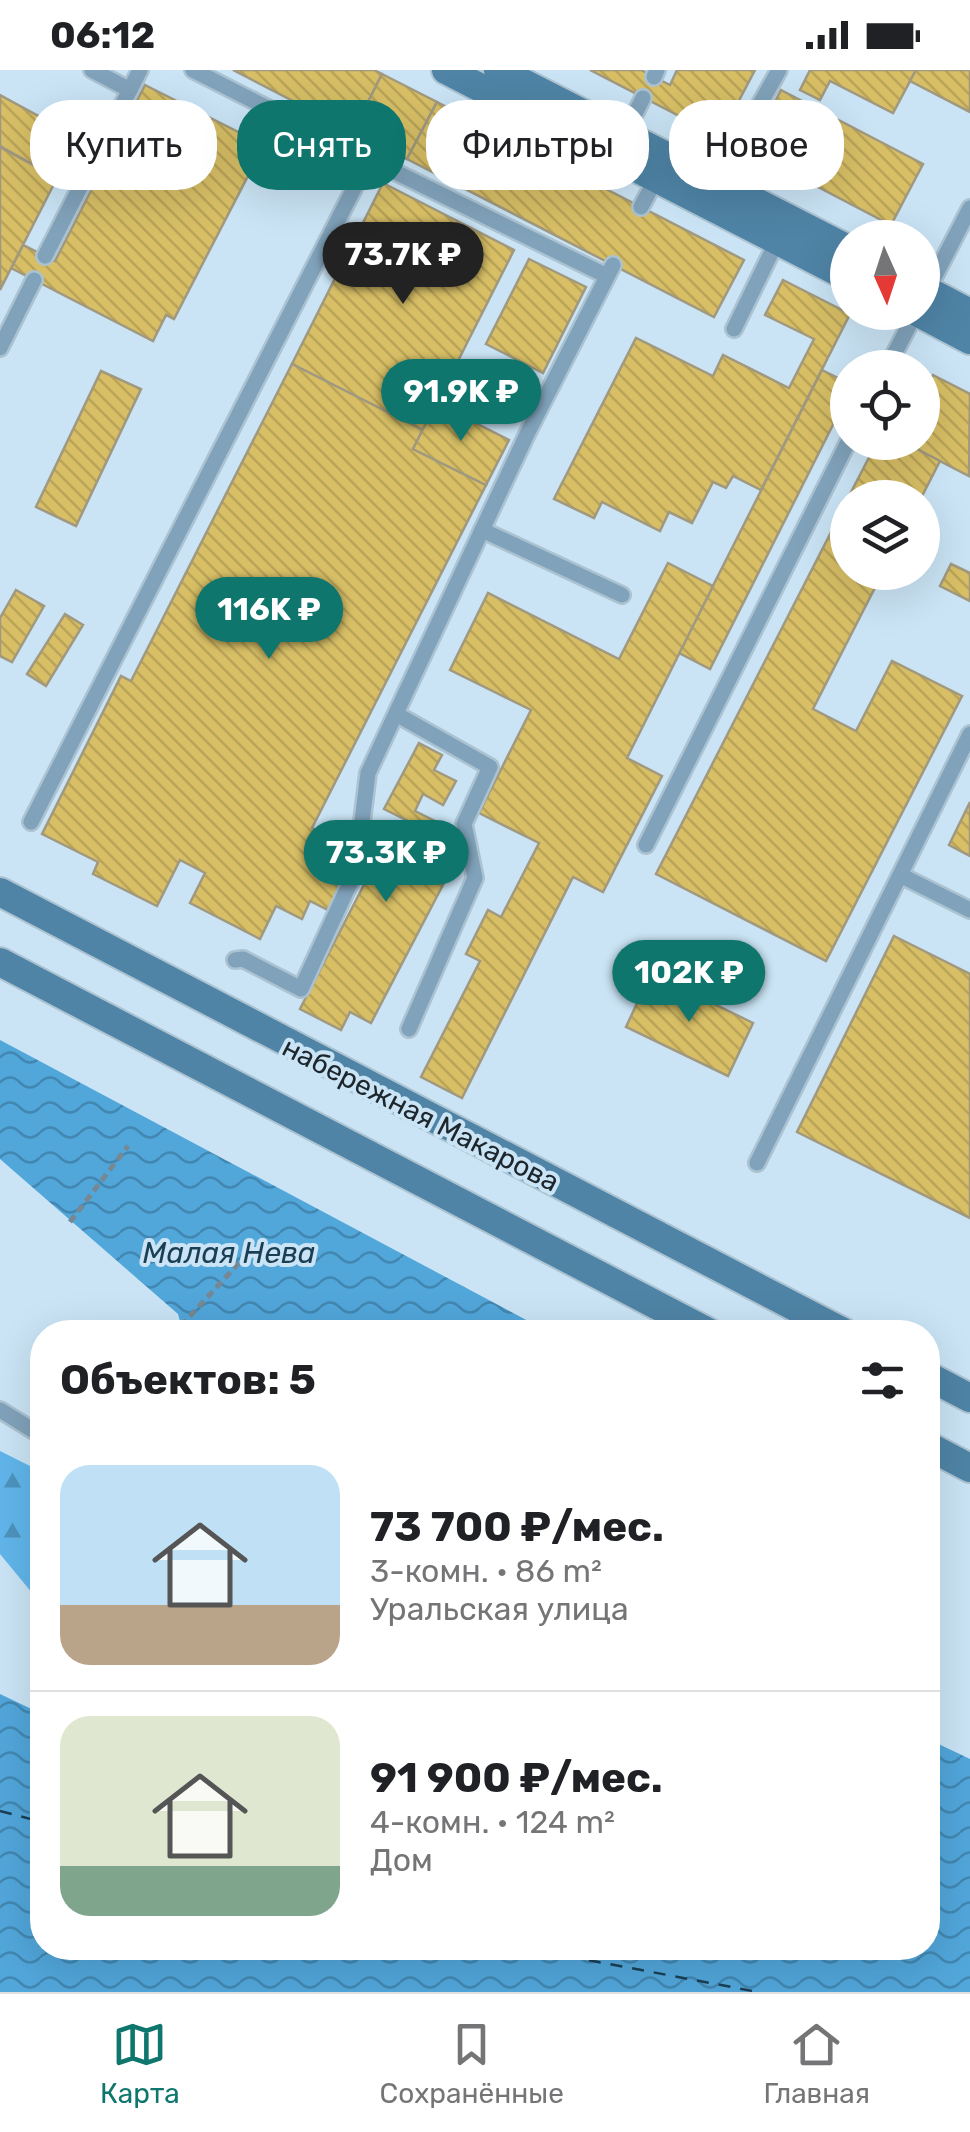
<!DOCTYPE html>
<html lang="ru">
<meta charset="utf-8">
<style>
body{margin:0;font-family:Rubik,sans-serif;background:#f6f6f6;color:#202124;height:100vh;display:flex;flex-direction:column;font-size:38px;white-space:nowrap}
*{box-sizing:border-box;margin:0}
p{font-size:32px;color:#757577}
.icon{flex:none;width:55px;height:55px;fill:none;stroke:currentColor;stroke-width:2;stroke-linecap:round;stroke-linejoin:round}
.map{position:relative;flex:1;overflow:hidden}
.panel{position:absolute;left:30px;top:1250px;width:910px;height:640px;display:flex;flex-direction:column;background:#fff;border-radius:40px;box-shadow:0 10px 40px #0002}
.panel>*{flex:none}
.hud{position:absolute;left:30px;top:30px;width:910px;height:90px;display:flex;gap:20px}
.needle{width:65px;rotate:177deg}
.fabs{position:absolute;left:830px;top:150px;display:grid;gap:20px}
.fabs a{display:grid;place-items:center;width:110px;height:110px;border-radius:50%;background:#fff;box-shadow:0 10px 40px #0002;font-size:50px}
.price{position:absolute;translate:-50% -85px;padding:0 22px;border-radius:35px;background:#0f766e;color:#fff;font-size:32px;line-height:65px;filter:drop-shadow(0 2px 5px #0008)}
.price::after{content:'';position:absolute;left:50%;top:60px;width:30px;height:22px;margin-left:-15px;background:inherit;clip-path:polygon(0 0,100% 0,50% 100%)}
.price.on{background:#222;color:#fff}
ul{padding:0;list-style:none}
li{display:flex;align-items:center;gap:30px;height:250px;padding:0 30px}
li+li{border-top:2px solid #e0e0e0}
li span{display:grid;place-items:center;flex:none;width:280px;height:200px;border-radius:30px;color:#555}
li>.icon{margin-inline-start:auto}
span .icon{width:120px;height:120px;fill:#fffc;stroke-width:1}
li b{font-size:42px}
h2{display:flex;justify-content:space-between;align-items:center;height:120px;padding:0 30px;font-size:42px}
.pill{padding:0 35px;border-radius:40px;background:#fff;box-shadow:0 10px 40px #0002;font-size:35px;line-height:90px}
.pill.on{background:#0f766e;color:#fff}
.status{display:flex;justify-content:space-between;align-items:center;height:70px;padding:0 50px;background:#fff;direction:ltr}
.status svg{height:28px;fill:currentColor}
.tabs{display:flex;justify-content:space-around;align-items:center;height:140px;border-top:2px solid #e0e0e0;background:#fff;font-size:28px;color:#757577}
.tabs a{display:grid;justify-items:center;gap:5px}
.tabs .on{color:#0f766e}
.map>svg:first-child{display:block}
.forest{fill:url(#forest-firs)}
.water{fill:url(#water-waves)}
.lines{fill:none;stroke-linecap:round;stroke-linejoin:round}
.ferry{stroke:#1a3f55;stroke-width:2.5;stroke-dasharray:12 10;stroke-linecap:butt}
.building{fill:url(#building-back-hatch);stroke:#a09980;stroke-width:2.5}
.service-casing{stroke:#abc2d1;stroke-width:20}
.secondary-casing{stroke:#abc2d1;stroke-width:32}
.path{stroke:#758893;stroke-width:5;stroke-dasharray:8 5;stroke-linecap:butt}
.service{stroke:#80a2ba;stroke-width:15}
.secondary{stroke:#4f84a6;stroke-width:28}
.labels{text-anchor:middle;stroke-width:8;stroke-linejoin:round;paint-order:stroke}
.street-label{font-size:28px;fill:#1c262c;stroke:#cae4f5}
.water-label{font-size:30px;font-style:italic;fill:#1a3f55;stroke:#cae4f5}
</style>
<div class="status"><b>06:12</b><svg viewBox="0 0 49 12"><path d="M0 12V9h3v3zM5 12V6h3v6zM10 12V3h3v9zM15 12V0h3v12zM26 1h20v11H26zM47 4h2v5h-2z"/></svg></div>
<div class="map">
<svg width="970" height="1922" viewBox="0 0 970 1922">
<defs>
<pattern id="forest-firs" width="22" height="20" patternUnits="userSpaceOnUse" patternTransform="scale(2.5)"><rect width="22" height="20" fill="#60b5ea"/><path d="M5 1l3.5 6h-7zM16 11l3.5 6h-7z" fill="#4e93be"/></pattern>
<pattern id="water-waves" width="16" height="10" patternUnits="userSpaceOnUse" patternTransform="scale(2.5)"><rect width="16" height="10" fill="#51a6da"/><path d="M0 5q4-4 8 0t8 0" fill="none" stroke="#4287b1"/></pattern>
<pattern id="building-back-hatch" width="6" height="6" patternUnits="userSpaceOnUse" patternTransform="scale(2.5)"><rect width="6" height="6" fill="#d8bf66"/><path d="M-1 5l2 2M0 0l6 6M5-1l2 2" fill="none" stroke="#b9a459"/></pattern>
</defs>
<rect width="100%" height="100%" fill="#cae4f5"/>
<path class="forest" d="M0,1381L42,1402V1535L0,1484Z"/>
<g class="water">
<path d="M0,970L549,1262H183L178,1244L0,1089Z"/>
<path d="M0,1624L42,1644V1878H928V1669L970,1689V1922H0Z"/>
</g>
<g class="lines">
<g class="ferry">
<path d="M0,1741L42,1752"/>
<path d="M524,1878L758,1922"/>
</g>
</g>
<g class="building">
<path d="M233,0H374L382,4L353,62Z"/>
<path d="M590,0H641L670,15L677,0H755L732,44L741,49L732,68L722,63L720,67Z"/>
<path d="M810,0H916L893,43L830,11L820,30L800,20Z"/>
<path d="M916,0H970V42L910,11Z"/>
<path d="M382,4L437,32L407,89L353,62Z"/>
<path d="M145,15L264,75L174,249L166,245L153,271L11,198L23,175L55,191Z"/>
<path d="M781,20L923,94L891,155L774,94L778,87L753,75Z"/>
<path d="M0,25L79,68L57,108L0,76Z"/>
<path d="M437,32L744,190L714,247L407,89Z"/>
<path d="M0,77L57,108L0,220Z"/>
<path d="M383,113L514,180L423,360L292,294Z"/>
<path d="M529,189L586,217L543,303L486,274Z"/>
<path d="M783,210L850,244L761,420L733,406L726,418L713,412L692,453L669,442L660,461L602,432L594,448L554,429L636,268L713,306L723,285L789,318L814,269L765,245Z"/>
<path d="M292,294L423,360L413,379L486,415L312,758L341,773L324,808L342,817L330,841L310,831L302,849L276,836L260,869L190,833L205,803L180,790L157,836L93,804L98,792L42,764L121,606L131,611Z"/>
<path d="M822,300L848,313V325L710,599L679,583Z"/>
<path d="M101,301L141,319L76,456L36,437Z"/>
<path d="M933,305L970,324L969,406L903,372H922V325Z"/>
<path d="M436,333L509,370L486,415L413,379Z"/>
<path d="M877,372H903L940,391L921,428H848Z"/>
<path d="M848,429V502H883L813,639L856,661L892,591L962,626L826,891L656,804Z"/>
<path d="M668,493L713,516L627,688L662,706L603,822L573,807L462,1028L421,1007L480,891L466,884L488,840L501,847L539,773L479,743L531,640L450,600L488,523L619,589Z"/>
<path d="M951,494L970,503V531L940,516Z"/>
<path d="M16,520L44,536L12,592L0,586V548Z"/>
<path d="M65,544L83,555L46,616L27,604Z"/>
<path d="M419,673L442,685L434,700L456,711L443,735L423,724L415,741L447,757L425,798L446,809L371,953L350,942L341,960L300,939L386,772L393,775L406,750L384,739Z"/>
<path d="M970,732V786L949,775Z"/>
<path d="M894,866L970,904V1148L797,1062Z"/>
<path d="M651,903L753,953L728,1006L626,957Z"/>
</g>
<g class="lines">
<defs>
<g id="service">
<path d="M92,0L130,20"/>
<path d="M193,0L297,53"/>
<path d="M654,7L657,0"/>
<path d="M624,65L643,28"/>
<path d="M717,111L779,0"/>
<path d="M641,137L658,105"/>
<path d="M45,186L140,0"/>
<path d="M926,223L970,138"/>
<path d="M734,259L777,171"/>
<path d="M0,278L34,210"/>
<path d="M887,298L916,242"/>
<path d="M482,460L622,525"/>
<path d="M396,644L490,697L464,754L475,808L409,959"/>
<path d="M31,752L369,89L607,206"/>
<path d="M646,775L848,372"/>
<path d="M902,806L970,840"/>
<path d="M235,890L243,889L301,919L356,800L368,703L528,362L613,195"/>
<path d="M757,1093L970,664"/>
<path d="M0,1340L42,1366"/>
</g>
<g id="secondary">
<path d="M446,0L848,207"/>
<path d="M498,0L848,179"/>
<path d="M922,218L970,243"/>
<path d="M917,242L970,270"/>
<path d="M0,822L843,1262"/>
<path d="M0,892L708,1262"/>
<path d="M928,1306L970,1328"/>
<path d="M928,1376L970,1398"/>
</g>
</defs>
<use href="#service" class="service-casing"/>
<use href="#secondary" class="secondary-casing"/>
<g class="path">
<path d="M70,1152L128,1076"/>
<path d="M181,1256L248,1183"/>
</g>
<use href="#service" class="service"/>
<use href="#secondary" class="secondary"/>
</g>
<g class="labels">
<g class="street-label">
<text transform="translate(421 1044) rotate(27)" y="10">набережная Макарова</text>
</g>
<g class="water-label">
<text x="229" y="1193">Малая Нева</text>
</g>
</g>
</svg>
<div class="fabs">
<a><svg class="needle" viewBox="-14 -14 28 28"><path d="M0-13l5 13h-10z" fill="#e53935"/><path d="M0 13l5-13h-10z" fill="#757577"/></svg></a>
<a><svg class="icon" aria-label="locate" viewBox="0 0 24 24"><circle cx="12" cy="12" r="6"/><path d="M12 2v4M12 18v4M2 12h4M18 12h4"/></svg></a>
<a><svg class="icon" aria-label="layers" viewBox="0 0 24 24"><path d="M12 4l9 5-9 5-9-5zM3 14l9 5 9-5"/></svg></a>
</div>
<b class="price on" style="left:403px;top:237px">73.7K ₽</b>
<b class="price" style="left:461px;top:374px">91.9K ₽</b>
<b class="price" style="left:269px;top:592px">116K ₽</b>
<b class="price" style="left:386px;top:835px">73.3K ₽</b>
<b class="price" style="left:689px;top:955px">102K ₽</b>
<div class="hud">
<a class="pill">Купить</a>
<a class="pill on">Снять</a>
<a class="pill">Фильтры</a>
<a class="pill">Новое</a>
</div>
<section class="panel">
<h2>Объектов: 5<svg class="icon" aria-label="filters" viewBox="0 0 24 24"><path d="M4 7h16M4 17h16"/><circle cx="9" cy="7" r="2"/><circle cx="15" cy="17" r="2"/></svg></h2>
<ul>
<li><span style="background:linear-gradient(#bfe0f5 70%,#b9a48a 0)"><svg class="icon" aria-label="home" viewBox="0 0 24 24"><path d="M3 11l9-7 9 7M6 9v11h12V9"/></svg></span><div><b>73 700 ₽/мес.</b><p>3-комн. · 86 m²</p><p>Уральская улица</p></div></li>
<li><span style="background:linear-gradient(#dfe7d0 75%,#7fa58c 0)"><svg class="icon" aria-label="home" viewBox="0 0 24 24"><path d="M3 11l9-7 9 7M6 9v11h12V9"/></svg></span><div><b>91 900 ₽/мес.</b><p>4-комн. · 124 m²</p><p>Дом</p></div></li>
</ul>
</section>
</div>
<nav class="tabs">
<a class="on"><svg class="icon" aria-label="map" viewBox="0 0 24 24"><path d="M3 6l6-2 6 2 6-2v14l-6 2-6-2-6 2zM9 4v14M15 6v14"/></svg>Карта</a>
<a><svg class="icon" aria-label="saved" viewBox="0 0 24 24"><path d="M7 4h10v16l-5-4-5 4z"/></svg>Сохранённые</a>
<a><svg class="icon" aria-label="home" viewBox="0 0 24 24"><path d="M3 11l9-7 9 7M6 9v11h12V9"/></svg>Главная</a>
</nav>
